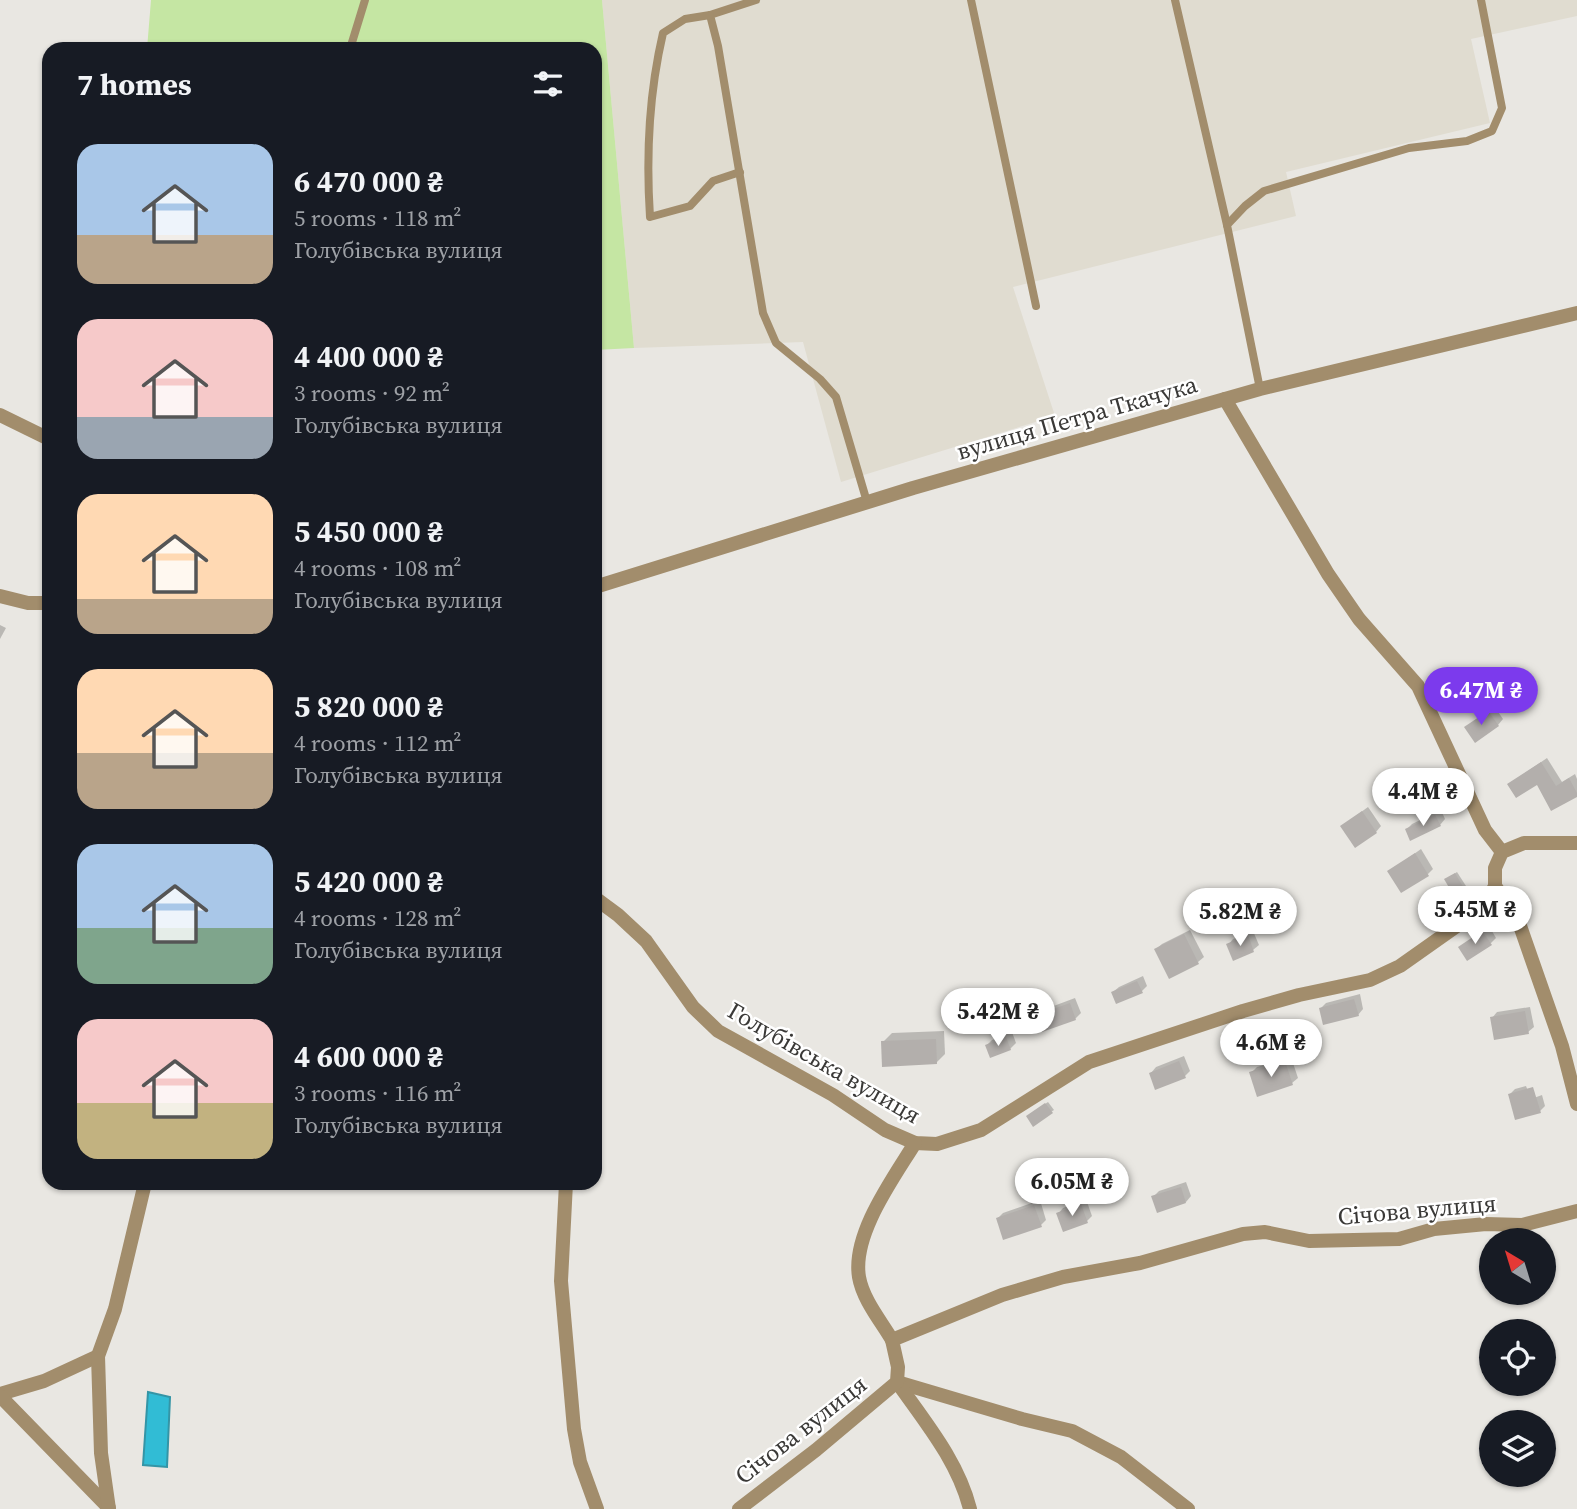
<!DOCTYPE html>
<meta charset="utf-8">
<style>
body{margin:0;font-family:"Source Serif 4",serif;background:#242831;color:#f1f3f6;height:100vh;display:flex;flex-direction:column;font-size:26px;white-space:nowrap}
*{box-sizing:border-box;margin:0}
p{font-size:23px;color:#9ea1a6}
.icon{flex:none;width:38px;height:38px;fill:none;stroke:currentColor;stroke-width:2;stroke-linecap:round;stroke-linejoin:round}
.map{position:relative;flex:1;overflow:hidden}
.drawer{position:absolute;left:42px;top:42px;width:560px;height:1148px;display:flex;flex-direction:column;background:#171b24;border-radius:21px;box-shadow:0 2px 5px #0004}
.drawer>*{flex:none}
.needle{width:46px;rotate:322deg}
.fabs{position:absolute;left:1479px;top:1228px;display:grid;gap:14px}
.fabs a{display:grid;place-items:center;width:77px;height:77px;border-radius:50%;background:#171b24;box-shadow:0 2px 5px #0004;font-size:35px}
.price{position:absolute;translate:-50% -60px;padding:0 16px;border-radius:24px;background:#fff;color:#222;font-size:23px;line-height:46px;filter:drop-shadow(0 2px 4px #0008)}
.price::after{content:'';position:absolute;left:50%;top:42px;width:21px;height:16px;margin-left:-10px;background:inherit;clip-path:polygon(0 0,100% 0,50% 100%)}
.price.active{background:#7c3aed;color:#fff}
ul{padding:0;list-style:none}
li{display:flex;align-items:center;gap:21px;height:175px;padding:0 35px}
li span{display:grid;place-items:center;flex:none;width:196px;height:140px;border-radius:21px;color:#555}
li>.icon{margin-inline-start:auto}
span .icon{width:84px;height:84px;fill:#fffc;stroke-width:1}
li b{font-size:30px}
h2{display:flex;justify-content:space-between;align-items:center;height:84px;padding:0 35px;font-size:30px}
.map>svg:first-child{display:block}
.built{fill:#e0dcd0}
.green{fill:#c5e6a3}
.water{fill:#31bcd5;stroke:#3495a6;stroke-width:2}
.shadow{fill:#0003}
.building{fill:#b3afac}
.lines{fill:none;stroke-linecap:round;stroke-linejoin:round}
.lane{stroke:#a28d6c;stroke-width:8}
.street{stroke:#a28d6c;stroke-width:14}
.labels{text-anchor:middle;stroke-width:5;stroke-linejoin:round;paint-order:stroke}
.street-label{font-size:24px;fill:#3a3937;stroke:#fff}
</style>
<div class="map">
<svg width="1577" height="1509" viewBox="0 0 1577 1509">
<rect width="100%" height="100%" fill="#e9e7e2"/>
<path class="built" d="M602,0H1577V16L1471,39L1490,123L1286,172L1296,216L1013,287L1055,416L841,482L803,342L634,348Z"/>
<path class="green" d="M151,0H602L634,348L595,350V49H147Z"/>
<path class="water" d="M148,1392L170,1397L167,1467L143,1465Z"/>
<g class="shadow">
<path d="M0,625L6,628L0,639Z"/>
<path d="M1494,706L1503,719L1498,725L1466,727Z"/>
<path d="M1547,758L1562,782L1575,774L1577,779V795L1537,783L1509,784Z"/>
<path d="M1368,807L1381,826L1376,832L1342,826Z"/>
<path d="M1441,810L1445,819L1440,825L1407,829L1412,824Z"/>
<path d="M1421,849L1433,869L1428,874L1390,871Z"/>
<path d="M1457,872L1466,886L1455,894L1448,878Z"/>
<path d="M1489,926L1496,938L1491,943L1460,947Z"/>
<path d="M1190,930L1204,957L1198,962L1156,949L1162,944Z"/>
<path d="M1253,931L1259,945L1253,950L1234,958L1228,945L1233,939Z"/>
<path d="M1143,976L1147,986L1142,991L1113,992L1119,987Z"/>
<path d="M1360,994L1363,1009L1358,1015L1321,1008L1326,1003Z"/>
<path d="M1075,998L1081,1013L1075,1019L1038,1015L1043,1010Z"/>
<path d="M1530,1007L1534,1027L1528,1032L1492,1018L1497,1012Z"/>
<path d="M944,1031L945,1054L936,1063L883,1042L892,1033Z"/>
<path d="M1012,1032L1016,1043L1010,1049L987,1045L992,1040Z"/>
<path d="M1184,1056L1190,1071L1185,1076L1151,1073L1156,1067Z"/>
<path d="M1291,1057L1298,1078L1292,1083L1251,1073L1257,1067Z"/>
<path d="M1526,1086L1531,1099L1542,1095L1545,1106L1540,1111L1510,1094L1515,1089Z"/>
<path d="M1048,1102L1054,1110L1051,1112L1030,1114Z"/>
<path d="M1186,1182L1191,1196L1186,1202L1153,1197L1159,1191Z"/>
<path d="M1086,1199L1092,1216L1087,1221L1058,1214L1063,1208Z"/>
<path d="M1040,1200L1046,1220L1041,1225L998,1218L1003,1213Z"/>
</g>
<g class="building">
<path d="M1488,711L1499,726L1475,743L1464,727Z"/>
<path d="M1541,762L1556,786L1569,778L1577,793V797L1551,811L1537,785L1516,798L1507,784Z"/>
<path d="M1362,811L1377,833L1355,848L1340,826Z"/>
<path d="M1435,815L1441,826L1410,841L1405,829Z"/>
<path d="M1415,853L1429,876L1401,893L1387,871Z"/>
<path d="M1455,873L1465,890L1454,896L1444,879Z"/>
<path d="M1482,931L1492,945L1467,961L1458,947Z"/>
<path d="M1184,934L1199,964L1169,979L1154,949Z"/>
<path d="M1248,935L1254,952L1233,961L1226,944Z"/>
<path d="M1137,981L1143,993L1116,1004L1111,992Z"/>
<path d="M1354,999L1359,1016L1323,1025L1319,1008Z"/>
<path d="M1070,1003L1076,1020L1042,1032L1036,1015Z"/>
<path d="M1525,1011L1529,1034L1494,1040L1490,1017Z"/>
<path d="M1006,1037L1011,1050L990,1058L985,1045Z"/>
<path d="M936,1039L937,1064L882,1067L881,1041Z"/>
<path d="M1179,1061L1186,1078L1155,1090L1149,1073Z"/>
<path d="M1285,1061L1293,1085L1257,1097L1249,1072Z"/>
<path d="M1533,1087L1541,1113L1515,1120L1508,1094Z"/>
<path d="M1045,1103L1053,1113L1033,1127L1026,1116Z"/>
<path d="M1181,1187L1186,1203L1157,1213L1151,1196Z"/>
<path d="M1081,1204L1088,1223L1063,1232L1056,1213Z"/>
<path d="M1034,1205L1042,1227L1003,1240L996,1218Z"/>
</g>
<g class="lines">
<g class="lane">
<path d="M756,0L710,15L718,46L763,313L776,343L820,379L836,397L867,502"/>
<path d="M971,0L1036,306"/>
<path d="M1175,0L1227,225"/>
<path d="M710,15L685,19L663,33C649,93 646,156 650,217L690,206L713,181L740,172"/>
<path d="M350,49L365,0"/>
<path d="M1260,389L1227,225L1245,206L1264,191L1409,148L1467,141L1492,131L1502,108L1481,0"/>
</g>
<g class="street">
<path d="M1225,399L1328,574L1359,619L1418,686L1485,830L1502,852"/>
<path d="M0,415L49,439"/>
<path d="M595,587L913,488L1260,389L1577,313"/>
<path d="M0,596L28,603H49"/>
<path d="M1495,886L1518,920L1562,1046L1577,1104"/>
<path d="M595,898L618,915L646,941L693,1007L718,1031L833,1095L885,1130L915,1143L937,1144L981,1130L1089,1062L1243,1011L1299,995L1370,980L1400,966L1468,918L1488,899L1495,886V868L1502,852L1524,843H1577"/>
<path d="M566,1183L561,1281L574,1429L580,1462L597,1509"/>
<path d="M892,1340C881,1321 863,1300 859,1277C852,1234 893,1179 915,1143"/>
<path d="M897,1382L1022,1419L1072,1431L1121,1457L1188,1509"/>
<path d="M897,1382C925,1422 958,1461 970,1509"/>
<path d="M0,1394L44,1381L98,1356"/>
<path d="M0,1396L109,1508"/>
<path d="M109,1509L101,1453L98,1356L115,1309L145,1183"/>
<path d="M739,1509L816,1450L897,1382L898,1367L892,1340L1002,1295L1063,1277L1140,1263L1243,1234L1265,1232L1309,1241L1399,1239L1434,1229L1486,1224L1522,1225L1577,1211"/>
</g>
</g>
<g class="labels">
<g class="street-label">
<text transform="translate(1077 418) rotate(-16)" y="8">вулиця Петра Ткачука</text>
<text transform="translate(824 1063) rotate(30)" y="8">Голубівська вулиця</text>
<text transform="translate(1417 1210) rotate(-5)" y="8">Січова вулиця</text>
<text transform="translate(801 1430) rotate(-38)" y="8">Січова вулиця</text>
</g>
</g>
</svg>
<div class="fabs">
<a><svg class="needle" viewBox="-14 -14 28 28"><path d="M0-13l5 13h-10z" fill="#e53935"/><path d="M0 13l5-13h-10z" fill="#9ea1a6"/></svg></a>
<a><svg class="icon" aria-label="locate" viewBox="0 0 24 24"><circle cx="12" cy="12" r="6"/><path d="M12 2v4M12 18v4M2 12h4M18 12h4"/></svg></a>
<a><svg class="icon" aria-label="layers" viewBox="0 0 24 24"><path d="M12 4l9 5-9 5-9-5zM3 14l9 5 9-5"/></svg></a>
</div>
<b class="price active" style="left:1481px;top:727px">6.47M ₴</b>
<b class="price" style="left:1423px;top:828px">4.4M ₴</b>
<b class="price" style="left:1475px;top:946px">5.45M ₴</b>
<b class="price" style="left:1240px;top:948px">5.82M ₴</b>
<b class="price" style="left:998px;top:1048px">5.42M ₴</b>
<b class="price" style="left:1271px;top:1079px">4.6M ₴</b>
<b class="price" style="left:1072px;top:1218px">6.05M ₴</b>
<section class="drawer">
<h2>7 homes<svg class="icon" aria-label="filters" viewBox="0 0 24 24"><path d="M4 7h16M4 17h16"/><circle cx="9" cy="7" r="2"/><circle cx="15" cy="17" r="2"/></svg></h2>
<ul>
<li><span style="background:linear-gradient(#a9c7e8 65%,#b9a48a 0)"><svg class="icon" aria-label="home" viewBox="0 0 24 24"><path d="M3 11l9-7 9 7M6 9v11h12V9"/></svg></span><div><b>6 470 000 ₴</b><p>5 rooms · 118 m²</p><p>Голубівська вулиця</p></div></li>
<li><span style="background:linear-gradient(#f6c9c9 70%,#9aa5b1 0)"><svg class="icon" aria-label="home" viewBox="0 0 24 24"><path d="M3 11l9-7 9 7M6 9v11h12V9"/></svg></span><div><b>4 400 000 ₴</b><p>3 rooms · 92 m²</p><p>Голубівська вулиця</p></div></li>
<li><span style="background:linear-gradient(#ffd9b3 75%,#b9a48a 0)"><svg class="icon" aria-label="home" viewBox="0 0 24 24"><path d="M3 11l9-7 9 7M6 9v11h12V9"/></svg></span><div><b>5 450 000 ₴</b><p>4 rooms · 108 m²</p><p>Голубівська вулиця</p></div></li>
<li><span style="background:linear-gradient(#ffd9b3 60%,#b9a48a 0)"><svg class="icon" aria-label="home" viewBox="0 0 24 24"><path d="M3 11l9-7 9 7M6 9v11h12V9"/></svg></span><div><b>5 820 000 ₴</b><p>4 rooms · 112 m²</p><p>Голубівська вулиця</p></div></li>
<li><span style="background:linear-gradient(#a9c7e8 60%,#7fa58c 0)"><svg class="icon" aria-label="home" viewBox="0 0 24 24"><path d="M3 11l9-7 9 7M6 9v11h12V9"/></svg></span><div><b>5 420 000 ₴</b><p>4 rooms · 128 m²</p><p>Голубівська вулиця</p></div></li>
<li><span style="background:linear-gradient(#f6c9c9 60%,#c2b280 0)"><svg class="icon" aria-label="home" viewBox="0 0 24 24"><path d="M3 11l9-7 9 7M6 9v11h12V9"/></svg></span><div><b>4 600 000 ₴</b><p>3 rooms · 116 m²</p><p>Голубівська вулиця</p></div></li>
</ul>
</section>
</div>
